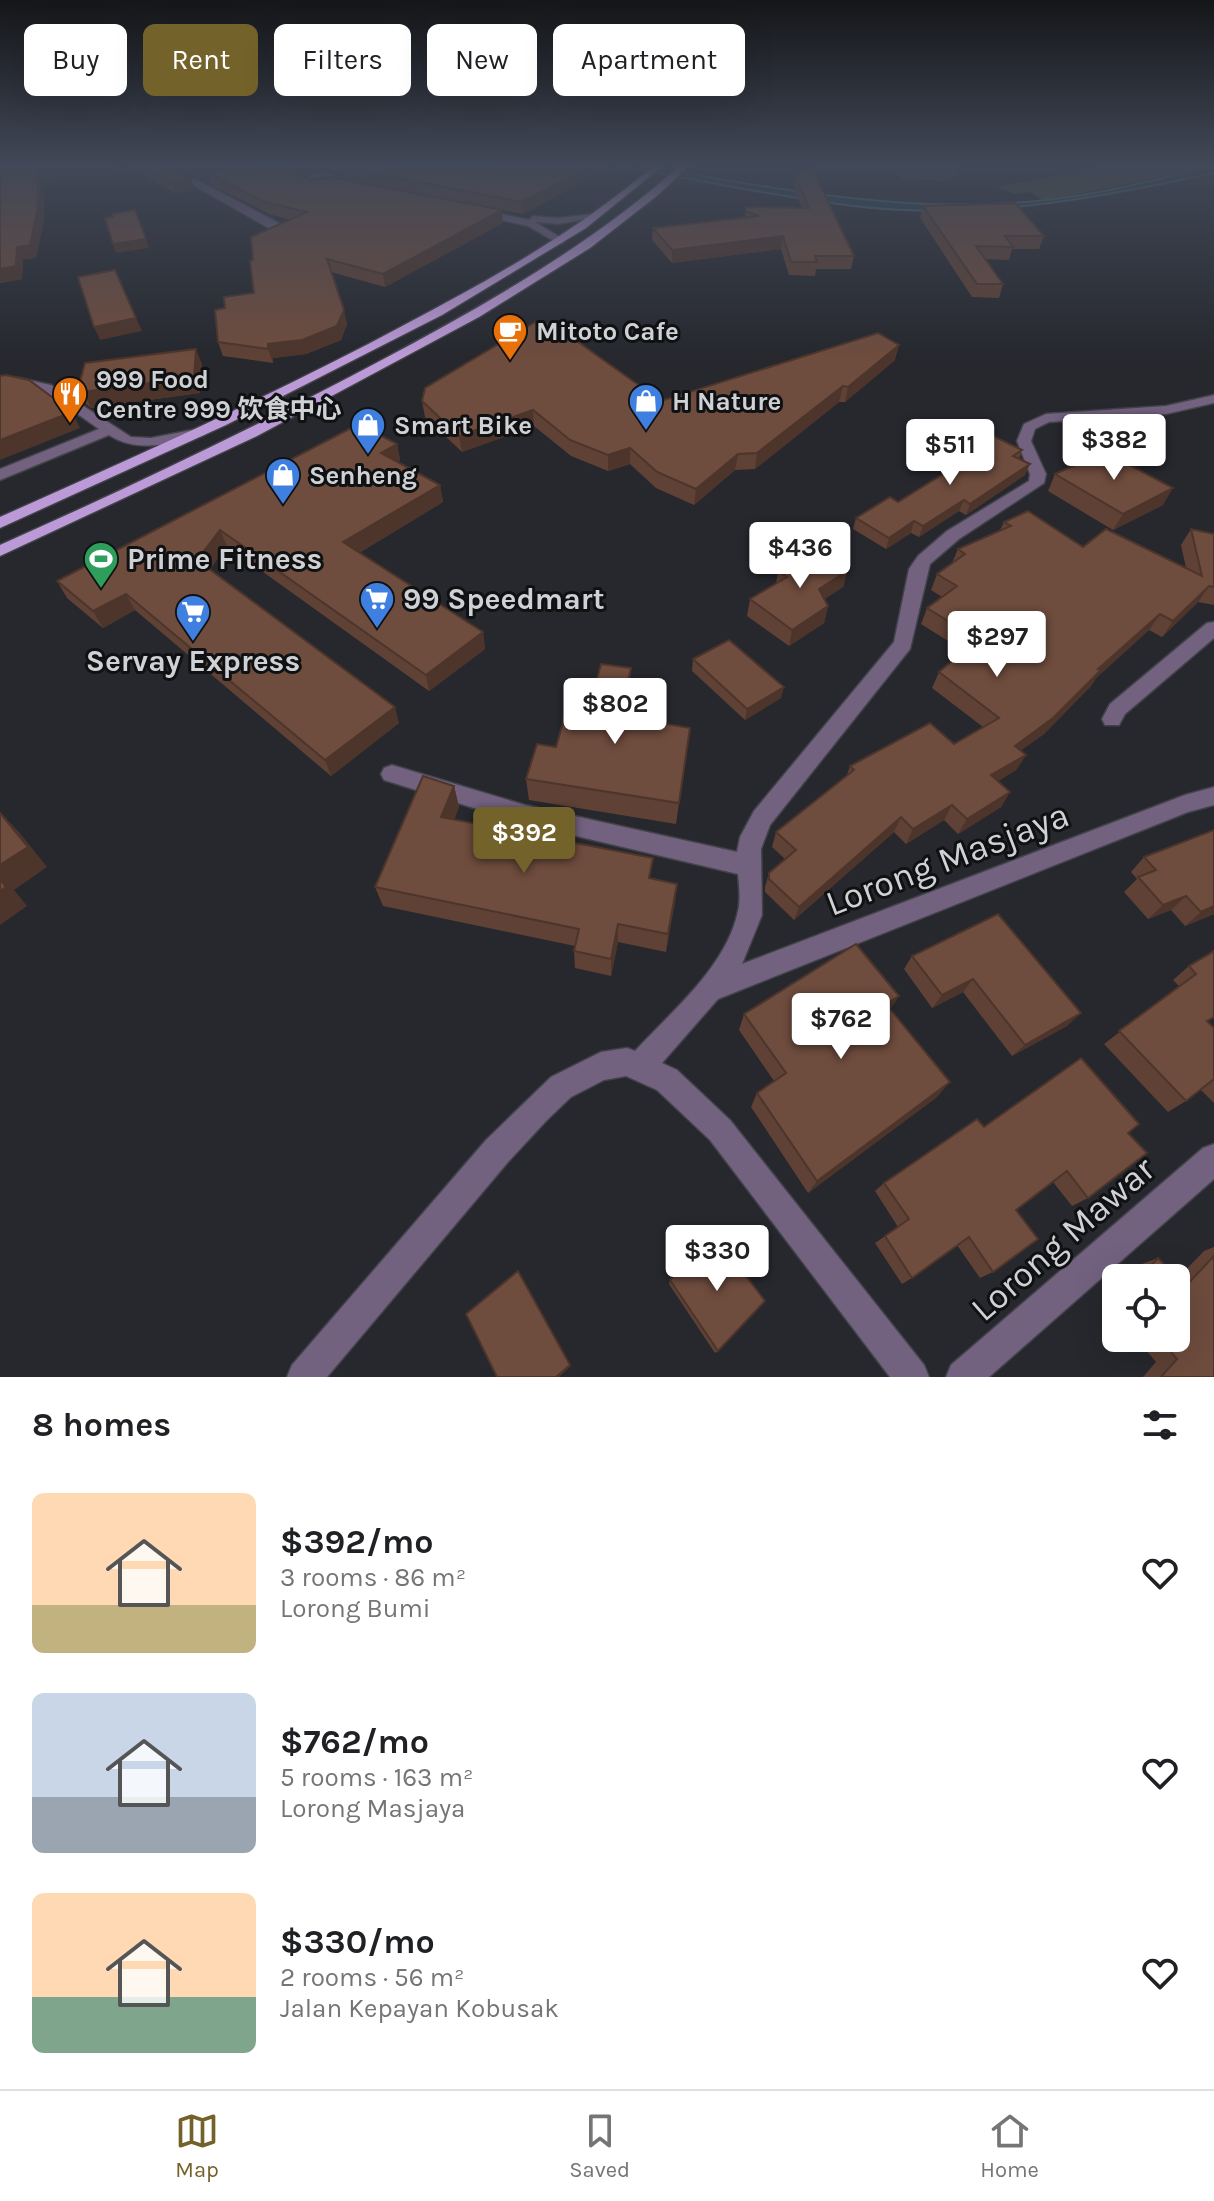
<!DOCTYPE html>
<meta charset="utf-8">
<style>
body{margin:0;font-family:Karla,"Noto Sans SC",sans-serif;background:#f6f6f6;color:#202124;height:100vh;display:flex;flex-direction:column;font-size:30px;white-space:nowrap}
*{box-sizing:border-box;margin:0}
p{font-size:26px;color:#757577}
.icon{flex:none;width:44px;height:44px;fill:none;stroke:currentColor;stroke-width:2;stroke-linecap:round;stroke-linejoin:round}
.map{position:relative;height:1377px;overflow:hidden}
.details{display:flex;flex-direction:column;background:#fff;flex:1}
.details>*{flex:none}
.hud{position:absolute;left:24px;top:24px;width:800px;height:72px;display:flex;gap:16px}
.controls{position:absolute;left:1102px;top:1264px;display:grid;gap:16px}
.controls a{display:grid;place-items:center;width:88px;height:88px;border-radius:12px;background:#fff;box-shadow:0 8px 32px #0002;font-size:40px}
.price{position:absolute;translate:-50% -68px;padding:0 18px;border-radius:8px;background:#fff;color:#222;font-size:26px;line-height:52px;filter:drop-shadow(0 2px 4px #0008)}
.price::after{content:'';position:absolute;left:50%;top:48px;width:24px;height:18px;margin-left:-12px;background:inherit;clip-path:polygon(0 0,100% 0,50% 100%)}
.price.selected{background:#74622b;color:#fff}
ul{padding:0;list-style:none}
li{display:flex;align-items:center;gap:24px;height:200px;padding:0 32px}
li span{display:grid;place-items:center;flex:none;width:224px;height:160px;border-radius:12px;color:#555}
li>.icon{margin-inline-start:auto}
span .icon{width:96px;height:96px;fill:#fffc;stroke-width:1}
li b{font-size:34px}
h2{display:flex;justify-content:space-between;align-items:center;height:96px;padding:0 32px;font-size:34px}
.pill{padding:0 28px;border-radius:12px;background:#fff;box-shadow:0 8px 32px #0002;font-size:28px;line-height:72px}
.pill.selected{background:#74622b;color:#fff}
.menu{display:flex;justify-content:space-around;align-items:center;height:112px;border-top:2px solid #e0e0e0;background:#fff;font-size:22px;color:#757577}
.menu a{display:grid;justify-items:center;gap:4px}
.menu .selected{color:#74622b}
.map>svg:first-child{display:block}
.green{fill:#4d5135}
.water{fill:#1b4251;stroke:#516d79;stroke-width:2}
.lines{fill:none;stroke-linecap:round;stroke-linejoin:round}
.minor-casing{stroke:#414349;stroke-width:3}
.major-casing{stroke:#414349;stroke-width:3}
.minor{fill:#72617f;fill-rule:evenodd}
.major{fill:#bc9ad7;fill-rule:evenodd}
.wall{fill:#5f4135}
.shaded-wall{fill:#4d352b}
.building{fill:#6e4c3e;stroke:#4d352b;stroke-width:2}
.labels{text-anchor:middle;stroke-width:6;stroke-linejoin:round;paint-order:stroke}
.far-poi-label{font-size:26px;font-weight:bold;fill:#d0d1d5;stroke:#101113;text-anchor:start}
.poi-label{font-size:30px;font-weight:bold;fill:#d0d1d5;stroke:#101113;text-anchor:start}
.near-street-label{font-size:36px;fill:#d0d1d5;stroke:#101113}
</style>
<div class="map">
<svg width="1214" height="1377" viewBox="0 0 1214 1377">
<rect width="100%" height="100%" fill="#26282e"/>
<g class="green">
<path d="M811,164H972L955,167L960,176L945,181L902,179L895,173L830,174Z"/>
<path d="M1113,164H1214V166L1044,201L1029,192L1015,194L997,187Z"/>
</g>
<path class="water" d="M608,164H633C770,187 906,216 1046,200C1103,194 1158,179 1214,166V173C1094,199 977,221 853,206C771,196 689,178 608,164Z"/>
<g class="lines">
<defs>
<g id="minor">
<path d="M143,164H154L199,181L292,230L287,233L274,231L193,185Z"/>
<path d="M322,172L342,178L334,186L329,183L332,180L322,178L311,181L328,183L325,188L306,187L301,180Z"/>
<path d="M477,209L529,220L533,216L558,218L593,214L598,217L558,224L535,222L563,239V243L559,244L528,226L474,214Z"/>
<path d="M19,378L51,385L131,437L151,438L202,428L209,432L202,436C170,443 138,454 109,435L0,480V469L99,429C65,406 43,385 0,387V379Z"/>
<path d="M1214,395V403L1166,414L1049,422L1035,429L1031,441L1046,474L1044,483L959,539L930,564L910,649L770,825L761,849L762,915L742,964L1185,795L1214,787V805L1188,812L718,999L662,1063L677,1070L730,1120L924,1365L929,1377H890L710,1140L657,1090L626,1076L604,1080L571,1097L547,1120L508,1162L327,1377H287L292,1365L486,1140L551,1077L601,1052L627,1048L635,1051C671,1012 727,966 738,911C741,899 739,886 738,874L525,824L384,780L381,774L384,768L392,765L525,805L737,852L740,837L754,811L894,642L909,569L918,556L947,531L1029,481L1030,474L1017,441L1024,424L1046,414L1166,406Z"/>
<path d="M1214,622V638L1125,714L1119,725H1105L1102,719L1110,704L1207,623Z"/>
<path d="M1214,1144V1179L989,1377H946L951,1365L1203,1148Z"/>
</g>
<g id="major">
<path d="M656,164H665L586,228L442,315L226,425L0,528V517C137,456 274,395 406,324C494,278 580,229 656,164Z"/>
<path d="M682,164H691L658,195L590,248L479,317L257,436L0,556V545C128,488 254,428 378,362C485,305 590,246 682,164Z"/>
</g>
</defs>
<use href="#minor" class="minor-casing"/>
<use href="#major" class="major-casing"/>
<use href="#minor" class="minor"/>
<use href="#major" class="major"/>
</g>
<g class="wall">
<path d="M0,164H117L120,173L97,178L91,176L43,181L44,220L36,258L23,259L22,279L0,283Z"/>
<path d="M120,164H158L191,178L194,189L176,193Z"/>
<path d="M159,164H611L607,169L523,214L344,179L342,173L326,169L307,173L304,177L310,180L503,223L385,287L331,272L347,324L341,340L306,354L273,358V363L223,356L218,342L225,308L254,293L253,260L290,220L269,214L212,185L209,175L197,177Z"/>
<path d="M795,175L854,256L851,269H816L815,276L789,275L781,249L672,263L652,240L653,228L745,217L746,207L802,208L793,187Z"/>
<path d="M923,206L1044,236L1039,249H1012L1009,260L985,259L1003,284L999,298L972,297L920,218Z"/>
<path d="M895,360L845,402H839L755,469L735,470L694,505L656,488L630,464L608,471L571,456L534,426L462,452L425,417L422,401H661Z"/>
<path d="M202,364L200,393L91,408L86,404L78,389Z"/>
<path d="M397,444L400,460L398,462L440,485L443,502L359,553L483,632L485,649L429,691L227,546L210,569L399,723L331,776L135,610L103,628L67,598L57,581Z"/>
<path d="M1022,450L1019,459L1025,475L966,515L959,511L919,537L911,533L886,549L853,529L856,518L898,502L956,466L950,463L954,452Z"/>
<path d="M1055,474L1163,505L1113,530L1048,491Z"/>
<path d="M1004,522L1083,547L1186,568L1181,545L1191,529L1214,534V605L1198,602L1162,637L1149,630L1096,678L1091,686L1044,734L1021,750L1026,755L1016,770L998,781L1010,792L1001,807L958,834L944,820L906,844L894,832L794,920L765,892V887L769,873L785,859L772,847L776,832L847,775L850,766L954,744L983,727L932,688L939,672L964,651L921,624L927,608L942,597L931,590L937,574L952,563L958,549L1000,530Z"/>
<path d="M778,571H847L843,587L824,599L828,606L824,623L789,646L747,616L750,599L776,584Z"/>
<path d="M693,659L781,698L745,720L692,671Z"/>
<path d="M630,689L628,702L657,722L690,728L676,824L529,800L526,779L556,747L591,702Z"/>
<path d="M454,786L459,807L454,820L652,879L677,884L666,952L618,942L611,976L575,968L574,951L575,946L383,906L375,887Z"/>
<path d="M1214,830V914L1185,926L1171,910L1148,919L1124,892L1137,879L1131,872L1144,857Z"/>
<path d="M998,914L1067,1026L1012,1056L963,992L932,1008L904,969L912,956Z"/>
<path d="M1214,951L1208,1022L1214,1028V1103L1201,1090L1186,1101L1168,1112L1104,1044L1179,986L1173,980L1189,966Z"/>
<path d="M890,1009L937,1097L808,1193L751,1107L757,1093L774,1081L739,1030L744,1014Z"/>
<path d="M984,1127L1128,1133L1088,1198L1072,1206L1053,1182L1016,1210L993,1272L980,1278L957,1245L912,1278L902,1284L875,1243L898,1227L875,1191L884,1183Z"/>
<path d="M1214,1247V1377H1143L1156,1362L1136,1338H1176L1177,1279L1204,1251Z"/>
<path d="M1158,1258L1176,1278H1126L1139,1265Z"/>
<path d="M670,1280L718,1351L715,1353L669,1284Z"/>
<path d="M1116,1289V1314L1105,1301Z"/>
</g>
<g class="shaded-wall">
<path d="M86,164L91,176L43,181L44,220L36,258L23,259L22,279L0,283V269L17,247L37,170Z"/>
<path d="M105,164H117L120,173L97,178L92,167Z"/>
<path d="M204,164H272L209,173V175L197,177L193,166Z"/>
<path d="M302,164H325L326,169L307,173L297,183L294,172Z"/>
<path d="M595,164H611L607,169L523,214L522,202Z"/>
<path d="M191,178L194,189L176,193L172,182Z"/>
<path d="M502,210L503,223L385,287L383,274Z"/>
<path d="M783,236L781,249L672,263V250Z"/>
<path d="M146,239L149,248L116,253L113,244Z"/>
<path d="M344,310L347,324L341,340L306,354L273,358V363L268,349V344Z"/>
<path d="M136,318L142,331L100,340L94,327Z"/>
<path d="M899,345L895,360L845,402L848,387Z"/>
<path d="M196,349L202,364L200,393L91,408L83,392Z"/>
<path d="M843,386L839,402L755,469L757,453Z"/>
<path d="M533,410L534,426L462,452L459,436Z"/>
<path d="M72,412L80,428L0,460V440Z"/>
<path d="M397,444L400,460L385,469L381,453Z"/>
<path d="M630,448V464L608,471V455Z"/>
<path d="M738,454L735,470L694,505L696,489Z"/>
<path d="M1030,464L1025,475L966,515L970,504Z"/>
<path d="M440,485L443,502L348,559L343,542Z"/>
<path d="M1173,488L1163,505L1113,530L1123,514Z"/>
<path d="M964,500L959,511L919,537L923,526Z"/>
<path d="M914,521L911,533L886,549L889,538Z"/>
<path d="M220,530L227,546L205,576L197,560Z"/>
<path d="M847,571L843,587L814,606L819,589Z"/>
<path d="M1209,586L1198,602L1162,637L1173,621Z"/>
<path d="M126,594L135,610L103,628L93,611Z"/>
<path d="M828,606L824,623L789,646L792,630Z"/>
<path d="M1160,614L1149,630L1096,678L1091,686L1044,734L1006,761L1015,746Z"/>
<path d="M483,632L485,649L429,691L426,675Z"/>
<path d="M631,668L630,689L623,723L624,701Z"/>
<path d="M784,687L781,698L745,720L747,709Z"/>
<path d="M395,707L399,723L331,776L325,760Z"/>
<path d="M1026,755L1016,770L983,790L991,775Z"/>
<path d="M454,786L459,807L447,838L441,817Z"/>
<path d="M1010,792L1001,807L958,834L967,819Z"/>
<path d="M952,805L944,820L906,844L913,829Z"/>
<path d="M0,812L19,832L47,867L14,890L27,906L0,925Z"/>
<path d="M901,817L894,832L794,920L799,907Z"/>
<path d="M677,884L675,903L666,952L668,934Z"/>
<path d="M1186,896L1171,910L1148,919L1163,905Z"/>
<path d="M1214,906V914L1185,926L1201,912Z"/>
<path d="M618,924V942L611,976V959Z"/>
<path d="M973,979L963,992L932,1008L942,995Z"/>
<path d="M899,996L888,1013L886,1004Z"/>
<path d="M1081,1013L1067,1026L1012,1056L1025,1045Z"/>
<path d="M950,1082L937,1097L808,1193L817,1181Z"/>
<path d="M570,1365L571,1366L559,1377H556Z"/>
</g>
<g class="building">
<path d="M0,164H105L92,167L86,164L37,170L38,208L30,245L17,247L16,266L0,269Z"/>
<path d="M138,164H158L191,178L172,182Z"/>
<path d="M248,164H302L294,172L310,180L331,177L502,210L383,274L327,259L344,310L337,326L302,340L268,344V349L218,342L215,310L225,308L224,297L254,293L250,261L253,260L251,237L307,212L265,202L209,173Z"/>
<path d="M340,164H595L522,202L341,167Z"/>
<path d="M812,168L854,256H815L817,262H791L783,236L672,250L653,228L759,216L746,211V207L809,208L795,175Z"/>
<path d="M1015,203L1044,236H1005L1013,247L976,246L1003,284H977L923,206Z"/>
<path d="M135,210L146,239L113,244L105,218L113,217L112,214Z"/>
<path d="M115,270L136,318L94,327L78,277Z"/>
<path d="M537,321L557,327L661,401L878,333L899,345L848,387L843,386L757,453L738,454L696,489L657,472L630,448L608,455L570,440L533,410L459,436L422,401L425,388Z"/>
<path d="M196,349L194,377L83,392L78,389L85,363Z"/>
<path d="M6,375L29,380L72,412L0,440V376Z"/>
<path d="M359,424L397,444L381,453L440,485L343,542L483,632L426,675L220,530L197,560L395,707L325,760L126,594L93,611L57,581Z"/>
<path d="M987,433L1022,450L1013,456L1030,464L970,504L964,500L923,526L914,521L889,538L856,518L890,497L898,502L967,459L954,452Z"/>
<path d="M1105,452L1173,488L1123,514L1055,474Z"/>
<path d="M1028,511L1083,547L1106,529L1202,576L1191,529L1214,534V587L1209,586L1173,621L1160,614L1098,669L1101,670L1053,718L1015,746L1026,755L991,775L1010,792L967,819L952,805L913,829L901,817L799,907L769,879V873L796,850L776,832L854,770L850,766L930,723L954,744L999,718L939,672L977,639L927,608L957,586L937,574L965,554L958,549L1011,526L1004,522Z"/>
<path d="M814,549L847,571L819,589L828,606L792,630L750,599L787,577L778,571Z"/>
<path d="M729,640L784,687L747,709L693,659Z"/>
<path d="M601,664L631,668L624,701L658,706L655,722L690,728L679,803L526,779L537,744L556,747L570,698L591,702Z"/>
<path d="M423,776L454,786L441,817L653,858L649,878L677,884L668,934L618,924L611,959L574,951L579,929L375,887Z"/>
<path d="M0,813L28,847L0,865Z"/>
<path d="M1214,830V906L1201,912L1186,896L1163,905L1138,877L1156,870L1144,857Z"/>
<path d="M0,879L6,887L0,891Z"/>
<path d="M998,914L1081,1013L1025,1045L973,979L942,995L912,956Z"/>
<path d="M856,944L899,996L886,1004L950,1082L817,1181L757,1093L786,1073L744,1014Z"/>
<path d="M1214,951V1017L1207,1021L1214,1028V1079L1186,1101L1119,1031L1196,974L1189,966Z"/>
<path d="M1081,1058L1139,1124L1128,1133L1147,1153L1088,1198L1067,1171L1016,1210L1038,1239L993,1272L969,1237L912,1278L885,1236L909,1219L884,1183L977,1119L984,1127Z"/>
<path d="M716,1236L765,1301L718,1351L670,1280Z"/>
<path d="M1214,1256V1377H1161L1177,1359L1159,1338H1176V1278L1184,1288Z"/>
<path d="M1158,1258L1176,1278H1140Z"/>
<path d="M518,1271L570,1365L556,1377H497L466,1314Z"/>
</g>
<linearGradient id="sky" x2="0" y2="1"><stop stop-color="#151619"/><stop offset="0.46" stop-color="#414857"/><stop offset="1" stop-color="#414857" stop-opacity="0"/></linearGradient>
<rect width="1214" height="357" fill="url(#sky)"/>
<defs>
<symbol id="cafe-pin" viewBox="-11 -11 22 30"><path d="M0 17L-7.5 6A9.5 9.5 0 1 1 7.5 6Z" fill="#e8710a" stroke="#101113"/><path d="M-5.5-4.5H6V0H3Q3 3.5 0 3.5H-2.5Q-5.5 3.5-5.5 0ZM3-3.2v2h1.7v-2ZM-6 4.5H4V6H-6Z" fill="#fff"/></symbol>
<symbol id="restaurant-pin" viewBox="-11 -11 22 30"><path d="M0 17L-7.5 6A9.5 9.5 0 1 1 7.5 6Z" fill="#e8710a" stroke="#101113"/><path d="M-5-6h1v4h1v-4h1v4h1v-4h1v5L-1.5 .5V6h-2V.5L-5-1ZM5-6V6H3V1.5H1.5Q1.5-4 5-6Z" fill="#fff"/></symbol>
<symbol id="shop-pin" viewBox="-11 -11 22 30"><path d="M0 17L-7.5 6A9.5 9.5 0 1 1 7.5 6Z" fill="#3f7fe0" stroke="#101113"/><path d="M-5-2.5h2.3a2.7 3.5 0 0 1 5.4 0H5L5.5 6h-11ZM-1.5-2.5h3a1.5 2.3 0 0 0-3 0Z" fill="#fff"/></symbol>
<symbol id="stadium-pin" viewBox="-11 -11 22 30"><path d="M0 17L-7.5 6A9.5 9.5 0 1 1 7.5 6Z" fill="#2e9e5b" stroke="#101113"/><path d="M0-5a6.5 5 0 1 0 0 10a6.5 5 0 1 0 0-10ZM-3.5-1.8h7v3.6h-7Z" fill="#fff"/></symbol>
<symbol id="supermarket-pin" viewBox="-11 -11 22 30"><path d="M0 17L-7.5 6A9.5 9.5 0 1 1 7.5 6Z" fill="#3f7fe0" stroke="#101113"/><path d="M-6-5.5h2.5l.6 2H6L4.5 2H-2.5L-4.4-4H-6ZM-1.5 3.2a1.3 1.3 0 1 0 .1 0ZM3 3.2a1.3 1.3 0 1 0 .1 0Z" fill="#fff"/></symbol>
</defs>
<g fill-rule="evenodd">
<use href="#cafe-pin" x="490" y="311" width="40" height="54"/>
<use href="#restaurant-pin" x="50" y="374" width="40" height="54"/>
<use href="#shop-pin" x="626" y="381" width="40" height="54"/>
<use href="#shop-pin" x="348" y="405" width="40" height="54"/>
<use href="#shop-pin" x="263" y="455" width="40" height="54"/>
<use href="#stadium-pin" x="81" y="539" width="40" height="54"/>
<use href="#supermarket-pin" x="357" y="579" width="40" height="54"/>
<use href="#supermarket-pin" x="173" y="592" width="40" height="54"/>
</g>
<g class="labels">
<g class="far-poi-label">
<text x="536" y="340">Mitoto Cafe</text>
<text x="96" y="388">999 Food<tspan x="96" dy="30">Centre 999 饮食中心</tspan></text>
<text x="672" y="410">H Nature</text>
<text x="394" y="434">Smart Bike</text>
<text x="309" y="484">Senheng</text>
</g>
<g class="poi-label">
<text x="127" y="569">Prime Fitness</text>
<text x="403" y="609">99 Speedmart</text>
<text x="193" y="671" text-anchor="middle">Servay Express</text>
</g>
<g class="near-street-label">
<text transform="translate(947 858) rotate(-21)" y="13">Lorong Masjaya</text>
<text transform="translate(1062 1238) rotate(-41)" y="13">Lorong Mawar</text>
</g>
</g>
</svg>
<div class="controls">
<a><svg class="icon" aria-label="locate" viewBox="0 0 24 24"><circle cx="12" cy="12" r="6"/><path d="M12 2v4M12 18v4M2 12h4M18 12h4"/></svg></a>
</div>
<b class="price" style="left:1114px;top:482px">$382</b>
<b class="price" style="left:950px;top:487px">$511</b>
<b class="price" style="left:800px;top:590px">$436</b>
<b class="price" style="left:997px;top:679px">$297</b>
<b class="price" style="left:615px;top:746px">$802</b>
<b class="price selected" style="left:524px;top:875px">$392</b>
<b class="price" style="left:841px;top:1061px">$762</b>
<b class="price" style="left:717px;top:1293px">$330</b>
<div class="hud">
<a class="pill">Buy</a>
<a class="pill selected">Rent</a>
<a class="pill">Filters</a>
<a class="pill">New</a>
<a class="pill">Apartment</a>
</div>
</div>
<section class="details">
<h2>8 homes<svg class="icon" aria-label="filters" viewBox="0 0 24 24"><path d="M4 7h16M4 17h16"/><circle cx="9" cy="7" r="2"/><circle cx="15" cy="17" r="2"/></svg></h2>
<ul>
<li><span style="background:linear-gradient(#ffd9b3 70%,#c2b280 0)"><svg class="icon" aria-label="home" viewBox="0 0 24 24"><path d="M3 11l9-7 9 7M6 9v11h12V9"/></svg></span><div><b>$392/mo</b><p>3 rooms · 86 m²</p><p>Lorong Bumi</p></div><svg class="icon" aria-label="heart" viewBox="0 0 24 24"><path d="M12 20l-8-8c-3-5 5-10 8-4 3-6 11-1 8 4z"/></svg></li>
<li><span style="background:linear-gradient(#c9d6e8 65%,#9aa5b1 0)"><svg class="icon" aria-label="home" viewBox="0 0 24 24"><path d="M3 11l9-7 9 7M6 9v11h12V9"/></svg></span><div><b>$762/mo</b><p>5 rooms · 163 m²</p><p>Lorong Masjaya</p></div><svg class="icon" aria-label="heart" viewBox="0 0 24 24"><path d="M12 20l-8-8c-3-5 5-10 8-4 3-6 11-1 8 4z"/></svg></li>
<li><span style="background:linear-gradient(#ffd9b3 65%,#7fa58c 0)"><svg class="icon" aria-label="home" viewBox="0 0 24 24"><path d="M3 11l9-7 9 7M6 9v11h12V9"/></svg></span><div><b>$330/mo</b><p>2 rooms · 56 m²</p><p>Jalan Kepayan Kobusak</p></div><svg class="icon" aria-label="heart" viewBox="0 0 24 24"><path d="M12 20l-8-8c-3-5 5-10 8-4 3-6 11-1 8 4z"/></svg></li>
</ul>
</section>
<nav class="menu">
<a class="selected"><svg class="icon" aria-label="map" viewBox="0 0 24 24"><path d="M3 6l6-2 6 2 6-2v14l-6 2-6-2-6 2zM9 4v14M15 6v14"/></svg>Map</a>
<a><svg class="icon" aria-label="saved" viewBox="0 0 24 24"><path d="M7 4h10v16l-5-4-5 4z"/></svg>Saved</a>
<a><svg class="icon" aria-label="home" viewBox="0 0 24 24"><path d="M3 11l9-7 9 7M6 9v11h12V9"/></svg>Home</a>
</nav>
